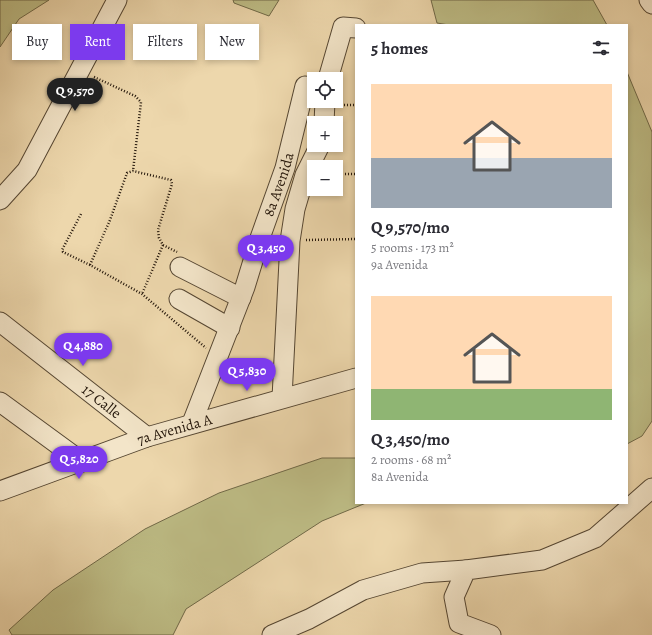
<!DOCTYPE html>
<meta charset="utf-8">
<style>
body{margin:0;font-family:Alegreya,serif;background:#f2f2f3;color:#2b2b33;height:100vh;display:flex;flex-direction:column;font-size:15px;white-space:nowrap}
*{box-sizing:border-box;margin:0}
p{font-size:13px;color:#7c7c81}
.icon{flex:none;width:22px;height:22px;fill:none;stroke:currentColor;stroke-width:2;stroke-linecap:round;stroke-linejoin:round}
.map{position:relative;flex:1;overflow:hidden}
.panel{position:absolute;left:355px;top:24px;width:273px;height:480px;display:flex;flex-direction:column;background:#fff;border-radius:0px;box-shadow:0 2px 6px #0003}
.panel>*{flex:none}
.top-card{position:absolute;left:12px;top:24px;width:283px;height:36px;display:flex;gap:8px}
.buttons{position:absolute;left:307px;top:72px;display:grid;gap:8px}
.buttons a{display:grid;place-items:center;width:36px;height:36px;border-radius:0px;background:#fff;box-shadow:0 2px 6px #0003;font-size:20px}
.price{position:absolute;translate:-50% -34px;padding:0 9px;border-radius:14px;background:#7c3aed;color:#fff;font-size:13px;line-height:26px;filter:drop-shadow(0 1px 2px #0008)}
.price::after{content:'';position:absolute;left:50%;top:24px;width:12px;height:9px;margin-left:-6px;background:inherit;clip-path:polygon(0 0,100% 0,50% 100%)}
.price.current{background:#222;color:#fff}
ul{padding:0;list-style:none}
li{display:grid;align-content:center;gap:8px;height:212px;padding:0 16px}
li span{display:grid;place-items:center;height:124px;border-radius:0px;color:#555}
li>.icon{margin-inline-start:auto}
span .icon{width:72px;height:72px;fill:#fffc;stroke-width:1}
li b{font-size:17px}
h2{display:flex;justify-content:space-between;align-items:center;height:48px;padding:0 16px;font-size:17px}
.pill{padding:0 14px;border-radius:0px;background:#fff;box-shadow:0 2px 6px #0003;font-size:14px;line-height:36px}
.pill.current{background:#7c3aed;color:#fff}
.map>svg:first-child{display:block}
.green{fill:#bebd86;stroke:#706948}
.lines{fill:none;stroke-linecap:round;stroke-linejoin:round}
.minor-casing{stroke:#554632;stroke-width:21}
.path{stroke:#22150a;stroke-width:2.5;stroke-dasharray:1 2;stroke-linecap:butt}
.minor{stroke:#f3e5c9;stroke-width:19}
.labels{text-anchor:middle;stroke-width:4;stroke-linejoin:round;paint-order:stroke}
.street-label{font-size:15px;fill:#22150a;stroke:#f3e5c9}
</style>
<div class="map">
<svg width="652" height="635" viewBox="0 0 652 635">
<rect width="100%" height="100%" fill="#edd7ac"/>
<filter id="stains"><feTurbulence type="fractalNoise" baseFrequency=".005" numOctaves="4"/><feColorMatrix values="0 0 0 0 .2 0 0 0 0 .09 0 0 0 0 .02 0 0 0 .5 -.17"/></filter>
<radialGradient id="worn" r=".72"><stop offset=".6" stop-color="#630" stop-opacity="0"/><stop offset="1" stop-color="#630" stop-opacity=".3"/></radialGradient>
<g class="green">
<path d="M0,0H49L19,19L0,47Z"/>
<path d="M233,0H279L269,16L234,3Z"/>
<path d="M431,0H593L607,25H449L437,23Z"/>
<path d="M627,72L652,132V421L642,436L627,444Z"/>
<path d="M322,458H356V503H366L322,521L186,609L173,635H12L9,630L53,590L145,529L219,493Z"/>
</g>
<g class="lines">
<defs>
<g id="minor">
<path d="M649,0L652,4"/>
<path d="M328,79L343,27L356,28"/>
<path d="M324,123L325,101"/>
<path d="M0,200L27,170L117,0"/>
<path d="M180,267L241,298"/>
<path d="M179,299L230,328"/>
<path id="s1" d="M0,322L147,437"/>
<path d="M282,398L290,241L295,209L305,175L320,145"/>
<path d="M0,402L82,462"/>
<path id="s2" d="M192,423L245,287L260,238L285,168L305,86"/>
<path id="s3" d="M0,491L147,437L356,378"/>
<path d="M272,635L309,619L363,590L422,573L466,570"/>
<path d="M491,635L459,623L454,597L466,570L542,560L595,538L652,488"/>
</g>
</defs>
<use href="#minor" class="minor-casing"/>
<g class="path">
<path d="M94,77L135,96L141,102L133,171"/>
<path d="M341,105H356"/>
<path d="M336,174H356"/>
<path d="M81,214L62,250L63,252L90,265L142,294L206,348"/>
<path d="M306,240L356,239"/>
<path d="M163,245L177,252"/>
<path d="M90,265L110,220L127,173L133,171L171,180L172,184L158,230L159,238L163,245L142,294"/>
</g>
<use href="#minor" class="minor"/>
</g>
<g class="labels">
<g class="street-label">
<text dy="5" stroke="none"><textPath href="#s2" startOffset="254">8a Avenida</textPath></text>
<text dy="5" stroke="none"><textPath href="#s1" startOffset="129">17 Calle</textPath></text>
<text dy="5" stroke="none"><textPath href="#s3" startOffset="185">7a Avenida A</textPath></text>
</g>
</g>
<rect width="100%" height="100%" filter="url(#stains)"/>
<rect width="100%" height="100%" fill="url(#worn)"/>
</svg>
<div class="buttons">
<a><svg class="icon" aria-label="locate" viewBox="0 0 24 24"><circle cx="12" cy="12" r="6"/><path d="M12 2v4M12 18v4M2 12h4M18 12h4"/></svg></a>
<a>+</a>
<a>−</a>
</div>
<b class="price current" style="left:75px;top:112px">Q 9,570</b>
<b class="price" style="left:266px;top:269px">Q 3,450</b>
<b class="price" style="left:83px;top:367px">Q 4,880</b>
<b class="price" style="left:247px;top:392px">Q 5,830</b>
<b class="price" style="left:79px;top:480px">Q 5,820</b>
<div class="top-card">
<a class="pill">Buy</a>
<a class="pill current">Rent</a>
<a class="pill">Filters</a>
<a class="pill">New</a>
</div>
<section class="panel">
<h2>5 homes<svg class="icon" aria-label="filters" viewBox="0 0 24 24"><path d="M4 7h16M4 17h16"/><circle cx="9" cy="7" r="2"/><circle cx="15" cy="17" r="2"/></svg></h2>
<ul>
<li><span style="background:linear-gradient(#ffd9b3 60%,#9aa5b1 0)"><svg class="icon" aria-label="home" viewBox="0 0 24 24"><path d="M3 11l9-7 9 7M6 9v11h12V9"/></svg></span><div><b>Q 9,570/mo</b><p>5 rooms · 173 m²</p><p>9a Avenida</p></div></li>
<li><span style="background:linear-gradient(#ffd9b3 75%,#8fb573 0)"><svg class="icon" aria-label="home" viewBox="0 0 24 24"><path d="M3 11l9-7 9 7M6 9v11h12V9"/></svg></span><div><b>Q 3,450/mo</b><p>2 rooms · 68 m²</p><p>8a Avenida</p></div></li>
</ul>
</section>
</div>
